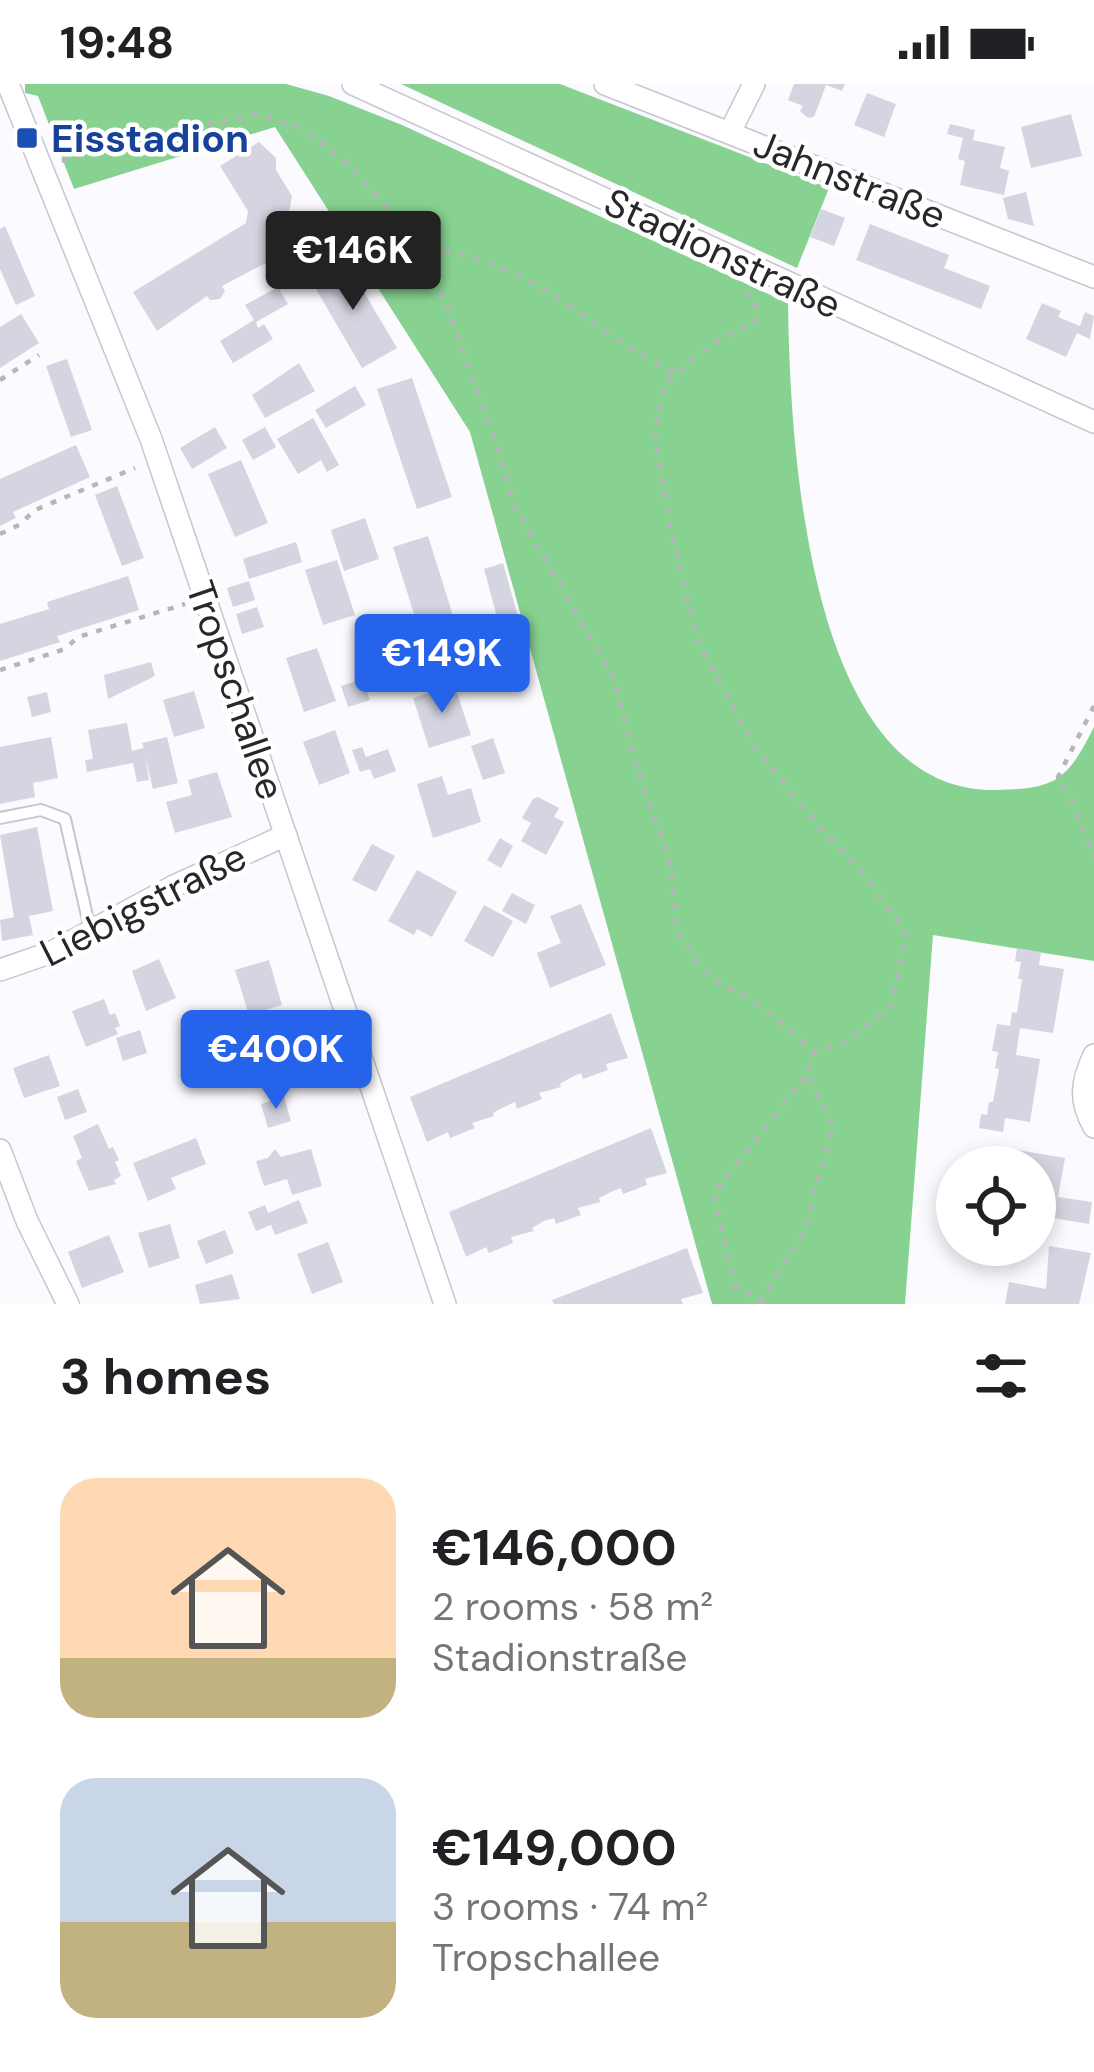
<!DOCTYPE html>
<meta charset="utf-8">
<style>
body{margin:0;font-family:"DM Sans",sans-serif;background:#f2f2f2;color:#202124;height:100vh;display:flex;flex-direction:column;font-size:45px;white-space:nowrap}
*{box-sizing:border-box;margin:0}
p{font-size:39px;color:#757577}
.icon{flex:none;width:66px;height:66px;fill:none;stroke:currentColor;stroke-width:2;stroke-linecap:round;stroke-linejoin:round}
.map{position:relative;height:1220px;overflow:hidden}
.panel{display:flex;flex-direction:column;background:#fff;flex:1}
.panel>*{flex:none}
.buttons{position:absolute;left:936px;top:1062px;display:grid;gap:24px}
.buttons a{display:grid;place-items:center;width:120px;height:120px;border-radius:50%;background:#fff;box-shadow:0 6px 18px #0003;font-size:60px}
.price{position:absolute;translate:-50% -102px;padding:0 27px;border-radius:12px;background:#2563eb;color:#fff;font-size:39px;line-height:78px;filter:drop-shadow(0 3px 6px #0008)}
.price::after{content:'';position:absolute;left:50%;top:72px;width:36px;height:27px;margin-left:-18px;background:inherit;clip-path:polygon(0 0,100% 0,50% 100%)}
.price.selected{background:#222;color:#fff}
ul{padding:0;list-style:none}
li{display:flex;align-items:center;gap:36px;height:300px;padding:0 60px}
li span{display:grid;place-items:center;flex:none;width:336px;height:240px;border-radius:36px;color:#555}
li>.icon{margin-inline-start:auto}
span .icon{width:144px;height:144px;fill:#fffc;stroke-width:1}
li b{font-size:51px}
h2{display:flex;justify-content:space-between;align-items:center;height:144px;padding:0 60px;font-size:51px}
.status{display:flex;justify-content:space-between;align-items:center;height:84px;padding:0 60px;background:#fff;direction:ltr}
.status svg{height:33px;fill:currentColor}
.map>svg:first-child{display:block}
.forest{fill:#88d291}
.building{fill:#d5d5e1}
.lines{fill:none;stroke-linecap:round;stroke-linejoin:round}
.service-casing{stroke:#c6c6d1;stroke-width:14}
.minor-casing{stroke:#c6c6d1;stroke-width:24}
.path{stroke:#b5b5ba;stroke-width:4.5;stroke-dasharray:6 9;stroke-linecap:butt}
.service{stroke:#fff;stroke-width:10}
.minor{stroke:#fff;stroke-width:21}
.transit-dot{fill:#1a4fb4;stroke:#fff;stroke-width:4.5}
.labels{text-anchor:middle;stroke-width:9;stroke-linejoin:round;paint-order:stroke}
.transit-label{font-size:39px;font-weight:bold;fill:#164399;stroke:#fff;text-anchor:start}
.street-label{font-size:39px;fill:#28282c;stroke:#fff}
</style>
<div class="status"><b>19:48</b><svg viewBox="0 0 49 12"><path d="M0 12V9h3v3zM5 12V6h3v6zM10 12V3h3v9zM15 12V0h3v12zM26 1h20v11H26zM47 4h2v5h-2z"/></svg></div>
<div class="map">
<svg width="1094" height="1220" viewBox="0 0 1094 1220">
<rect width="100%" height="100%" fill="#fafaff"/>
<g class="forest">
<path d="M25,0H286L329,12L402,41L788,219C790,353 805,710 996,706C1057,705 1067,696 1094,643V877L933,851L905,1220H712L470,348L275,43L74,105L38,12L25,9Z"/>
<path d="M401,0H560L829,104L797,184Z"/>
</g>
<g class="building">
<path d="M794,0H845L842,7L826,1L814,33L808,34L800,27L803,22L788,16Z"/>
<path d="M867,9L896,20L884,53L854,41Z"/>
<path d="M1071,30L1082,72L1031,84L1021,43Z"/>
<path d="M950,40L975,46L973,56L1005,63L1000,84L1009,87L1004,111L960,101L965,77L958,75L963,54L947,50Z"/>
<path d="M259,58L276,74V86L292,112L288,134L291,143L283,152L279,172L222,202L225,207L220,215L210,216L207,212L157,247L133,208L246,139L248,127L220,82Z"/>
<path d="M1026,108L1034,142L1008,135L1003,114Z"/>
<path d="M821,125L845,134L834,162L810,153Z"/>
<path d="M870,140L949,171L944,184L990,202L981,225L856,176Z"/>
<path d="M5,142L35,212L16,221L0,185V145Z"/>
<path d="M343,173L397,264L362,284L309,193Z"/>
<path d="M278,203L288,220L256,238L258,244L264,240L273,255L233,279L220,257L254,236L245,221Z"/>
<path d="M1042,219L1061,227L1058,233L1080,242L1085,228L1094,232L1090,255L1077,249L1066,273L1026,255Z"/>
<path d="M21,230L39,259L0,284V243Z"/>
<path d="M67,275L92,346L71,353L46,282Z"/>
<path d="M299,279L315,307L265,334L252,311Z"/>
<path d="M412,294L452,413L417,425L377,305Z"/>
<path d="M355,302L366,321L326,344L315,326Z"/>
<path d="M313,334L339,381L327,388L321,376L298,390L277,355Z"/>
<path d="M215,343L227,364L192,385L180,364Z"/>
<path d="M265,343L276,363L253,376L242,356Z"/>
<path d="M76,361L90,393L13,428L16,434L0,442V395Z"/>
<path d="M241,376L268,439L235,453L208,390Z"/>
<path d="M117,402L144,474L122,482L95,411Z"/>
<path d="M365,434L379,475L344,487L331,446Z"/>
<path d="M428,452L465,570L430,581L393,463Z"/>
<path d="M296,458L302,478L249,495L243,475Z"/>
<path d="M337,476L355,531L323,541L305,486Z"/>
<path d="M503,479L527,564L507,569L484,485Z"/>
<path d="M128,492L139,526L57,552L60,558L0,577V540L49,525L47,518Z"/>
<path d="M249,497L255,516L233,523L227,504Z"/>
<path d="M257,523L264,543L242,550L236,530Z"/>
<path d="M317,564L336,617L304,628L286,574Z"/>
<path d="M151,578L155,592L108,615L104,591Z"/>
<path d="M363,595L370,616L348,623L341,602Z"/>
<path d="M454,600L471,651L429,664L413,614Z"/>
<path d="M194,607L205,644L174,653L163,616Z"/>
<path d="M47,608L51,628L32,633L27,613Z"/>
<path d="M127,639L132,667L144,664L142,659L167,653L178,699L153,705L145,672L149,696L137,698L133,679L87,688L85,676L93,675L88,646Z"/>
<path d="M335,646L350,689L319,701L303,658Z"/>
<path d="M51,653L58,694L33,699L35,713L0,720V663Z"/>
<path d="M493,654L505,689L483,696L471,662Z"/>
<path d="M362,663L366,673L388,665L396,687L374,695L370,685L360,688L352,666Z"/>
<path d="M217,688L232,733L175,749L166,718L192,711L188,696Z"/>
<path d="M442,692L448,711L471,704L481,738L433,754L417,700Z"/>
<path d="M538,713L559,724L554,733L564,738L546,771L521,757L531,739L522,734L533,715Z"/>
<path d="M37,743L53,827L29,832L33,851L2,857L0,836L14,833L0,751Z"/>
<path d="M500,754L513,762L501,784L487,776Z"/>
<path d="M372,760L395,772L376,808L352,796Z"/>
<path d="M417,786L457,808L432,853L417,845L414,851L388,837Z"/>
<path d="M512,809L535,821L526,840L502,827Z"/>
<path d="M581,820L606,881L550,904L537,869L561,859L550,832Z"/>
<path d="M484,821L513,837L493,873L464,857Z"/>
<path d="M1017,864L1041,868L1039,881L1064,885L1053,949L1020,944L1016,971L1040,975L1030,1038L1005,1034L1003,1048L979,1044L981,1030L987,1031L989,1018H993L999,985L995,984L998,968L992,967L997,940L1010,942L1012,928L1017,929L1022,895H1018L1021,878L1015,877Z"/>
<path d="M159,875L176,914L146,927L132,887Z"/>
<path d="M269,876L282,921L249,931L235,886Z"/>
<path d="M104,915L110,931L115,929L120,942L115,944L118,950L86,963L72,927Z"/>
<path d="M280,926L287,948L262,955L255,934Z"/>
<path d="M611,929L628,974L606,980L608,986L583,995L581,989L572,993L560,1000L561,1003L539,1009L542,1015L517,1025L515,1018L506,1022L493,1029L494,1032L472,1039L475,1044L450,1054L448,1048L427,1058L410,1013Z"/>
<path d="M140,946L147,969L123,977L116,954Z"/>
<path d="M286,961L296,997L264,1006L254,970Z"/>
<path d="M49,971L60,1002L24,1014L13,984Z"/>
<path d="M78,1005L87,1028L65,1036L57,1013Z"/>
<path d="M284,1013L291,1037L268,1044L261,1020Z"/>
<path d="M98,1040L109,1065L113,1063L119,1076L115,1078L121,1092L114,1096L116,1100L89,1107L76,1077L82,1074L73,1052Z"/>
<path d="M651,1044L667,1089L645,1095L647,1101L623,1110L621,1104L611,1108L599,1114L600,1118L578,1124L581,1131L556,1140L554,1134L544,1137L532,1144L534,1147L511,1153L513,1159L489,1169L486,1163L466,1173L449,1128Z"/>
<path d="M196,1054L206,1080L171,1094L176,1105L148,1117L133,1079Z"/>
<path d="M275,1065L281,1073L311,1065L322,1102L292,1111L287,1095L264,1102L256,1077L268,1074Z"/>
<path d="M1018,1066L1065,1074L1058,1113L1092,1118L1089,1140L1035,1131V1083H1015Z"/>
<path d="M299,1116L308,1139L275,1151L271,1141L256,1147L248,1128L265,1121L268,1129Z"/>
<path d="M170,1140L180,1174L149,1184L138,1149Z"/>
<path d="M225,1146L234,1169L206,1180L197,1157Z"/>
<path d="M109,1151L124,1188L82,1204L68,1168Z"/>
<path d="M328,1158L343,1198L312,1210L297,1170Z"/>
<path d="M1049,1162L1091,1169L1079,1220H1005L1009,1198L1046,1205Z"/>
<path d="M687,1164L703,1209L681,1215L683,1220H554L552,1216Z"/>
<path d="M232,1190L240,1215L200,1220L195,1201Z"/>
</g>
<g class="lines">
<defs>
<path id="service" d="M0,734L41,726L65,735L90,845"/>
<g id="minor">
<path d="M8,0L151,355L445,1220"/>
<path d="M353,0L1094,338"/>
<path d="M605,0L1094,193"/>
<path d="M730,48L754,0"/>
<path d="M0,886L52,868L174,802L286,751"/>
<path d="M1094,971C1081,999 1079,1016 1094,1043"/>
<path d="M0,1066L27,1137L68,1220"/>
</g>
</defs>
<use href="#service" class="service-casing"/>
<use href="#minor" class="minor-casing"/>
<g class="path">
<path d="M62,77L170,48L258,30L304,45L353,84L373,107L424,175L446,220L499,367L514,422L614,594L637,685L670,777L677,846L694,874L723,902L747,912L814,967L842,960L891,922L907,851L860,785L818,742L753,660L697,556L669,436L655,352L661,318L667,297L713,259L756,238L755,219L742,203"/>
<path d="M415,161C467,168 520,187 564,218C601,243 634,271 676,288"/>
<path d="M0,296L39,271"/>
<path d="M0,450L19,441L35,426L135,384"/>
<path d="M0,586L65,565L78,553L185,520"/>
<path d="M1094,622L1058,693L1072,717L1094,774"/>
<path d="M760,1218L803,1150L833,1041L807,990"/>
<path d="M763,1220L734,1201L714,1109L807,990L814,967"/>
</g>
<use href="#service" class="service"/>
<use href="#minor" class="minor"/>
</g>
<rect class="transit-dot" x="15" y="42" width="24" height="24" rx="6"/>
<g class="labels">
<g class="transit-label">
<text x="51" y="68">Eisstadion</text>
</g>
<g class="street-label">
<text transform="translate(850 95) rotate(22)" y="14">Jahnstraße</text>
<text transform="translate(723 169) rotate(25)" y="14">Stadionstraße</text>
<text transform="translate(236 606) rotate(71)" y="14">Tropschallee</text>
<text transform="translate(143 820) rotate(-27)" y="14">Liebigstraße</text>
</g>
</g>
</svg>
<div class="buttons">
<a><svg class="icon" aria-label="locate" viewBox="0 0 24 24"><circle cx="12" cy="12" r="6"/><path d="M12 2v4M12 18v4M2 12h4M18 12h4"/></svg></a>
</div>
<b class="price selected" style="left:353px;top:229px">€146K</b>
<b class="price" style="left:442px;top:632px">€149K</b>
<b class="price" style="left:276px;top:1028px">€400K</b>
</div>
<section class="panel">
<h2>3 homes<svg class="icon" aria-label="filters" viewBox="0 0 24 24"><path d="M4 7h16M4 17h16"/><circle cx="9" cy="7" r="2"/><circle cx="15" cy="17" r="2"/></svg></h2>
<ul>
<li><span style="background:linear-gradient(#ffd9b3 75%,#c2b280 0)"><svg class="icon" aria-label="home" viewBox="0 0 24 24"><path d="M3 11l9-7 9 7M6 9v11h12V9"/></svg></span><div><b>€146,000</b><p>2 rooms · 58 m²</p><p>Stadionstraße</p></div></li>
<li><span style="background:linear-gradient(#c9d6e8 60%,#c2b280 0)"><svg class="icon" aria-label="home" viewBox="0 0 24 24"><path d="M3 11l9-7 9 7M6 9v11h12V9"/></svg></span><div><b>€149,000</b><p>3 rooms · 74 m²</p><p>Tropschallee</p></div></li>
</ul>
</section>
